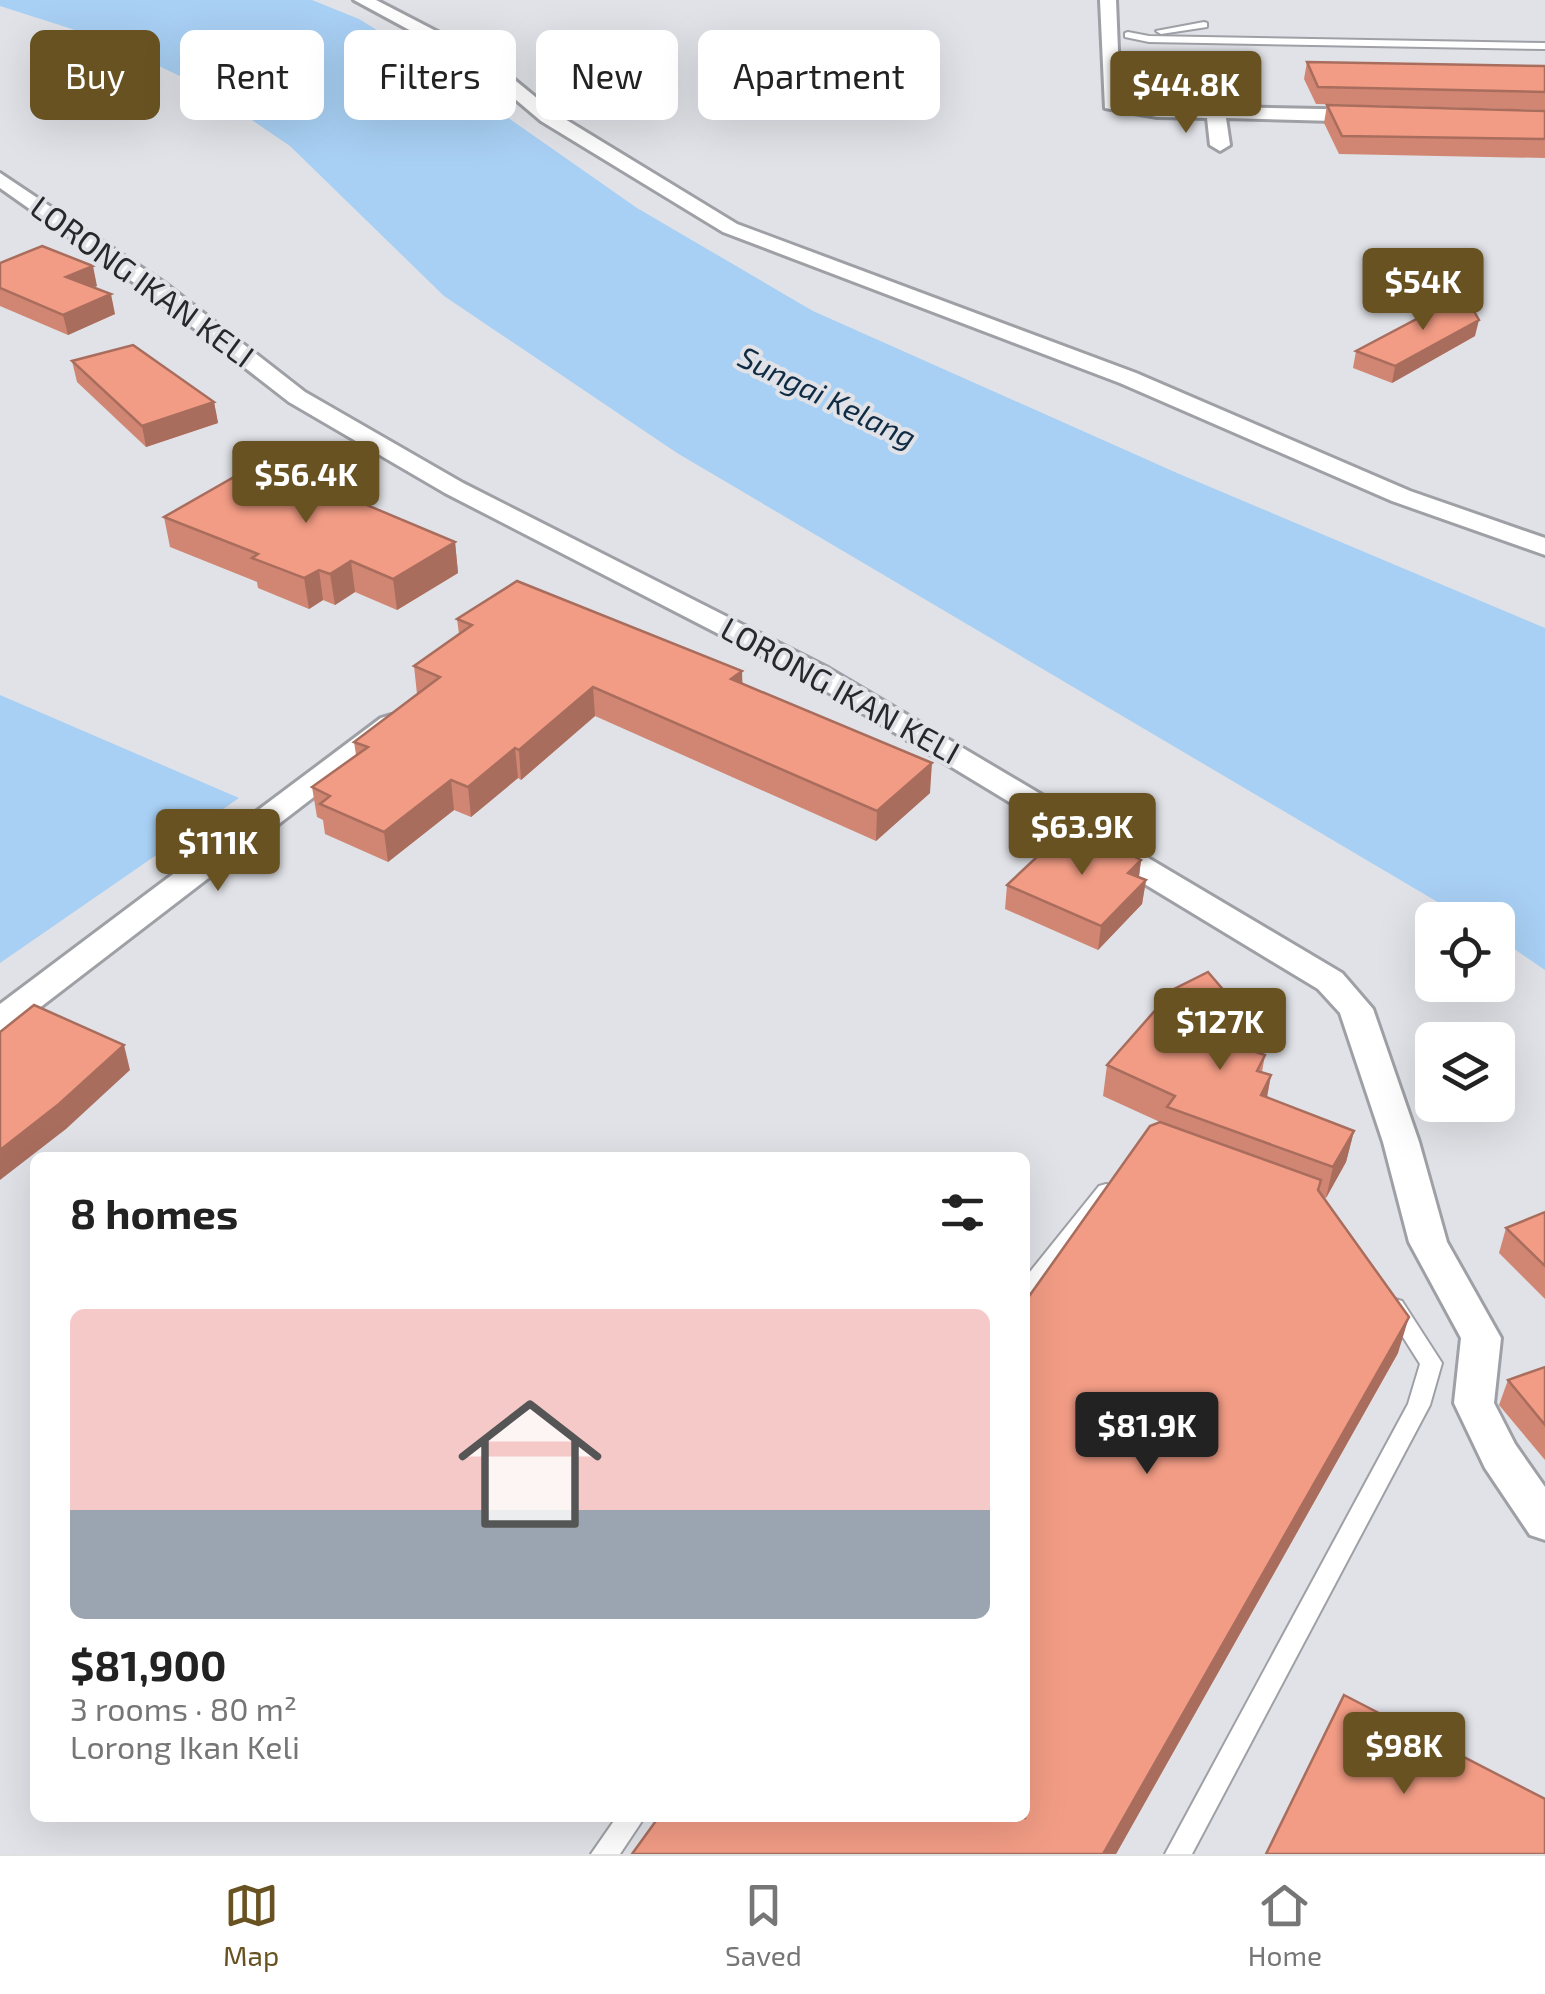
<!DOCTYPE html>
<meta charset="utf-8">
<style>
body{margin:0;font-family:"Exo 2",sans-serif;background:#f6f6f6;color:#222;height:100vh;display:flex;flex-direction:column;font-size:38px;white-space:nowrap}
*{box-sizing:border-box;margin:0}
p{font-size:32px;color:#767676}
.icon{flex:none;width:55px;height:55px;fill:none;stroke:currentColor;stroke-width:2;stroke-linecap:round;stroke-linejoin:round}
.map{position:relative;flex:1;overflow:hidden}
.panel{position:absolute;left:30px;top:1152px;width:1000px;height:670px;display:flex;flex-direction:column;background:#fff;border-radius:15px;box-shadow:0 10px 40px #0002}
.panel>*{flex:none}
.banner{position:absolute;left:30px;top:30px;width:1000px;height:90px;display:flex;gap:20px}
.buttons{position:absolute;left:1415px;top:902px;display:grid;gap:20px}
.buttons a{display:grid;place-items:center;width:100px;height:100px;border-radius:15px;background:#fff;box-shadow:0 10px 40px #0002;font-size:50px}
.price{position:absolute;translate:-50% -85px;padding:0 22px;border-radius:10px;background:#685221;color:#fff;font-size:32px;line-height:65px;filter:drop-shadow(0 2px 5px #0008)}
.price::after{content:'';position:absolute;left:50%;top:60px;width:30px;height:22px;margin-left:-15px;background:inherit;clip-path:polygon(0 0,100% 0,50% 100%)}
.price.active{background:#222;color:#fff}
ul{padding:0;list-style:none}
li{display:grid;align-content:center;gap:20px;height:530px;padding:0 40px}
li+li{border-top:2px solid #e0e0e0}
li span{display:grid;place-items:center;height:310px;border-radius:15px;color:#555}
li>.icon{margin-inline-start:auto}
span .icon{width:180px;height:180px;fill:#fffc;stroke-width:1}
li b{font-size:42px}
h2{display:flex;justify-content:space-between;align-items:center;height:120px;padding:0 40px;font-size:42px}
.pill{padding:0 35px;border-radius:15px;background:#fff;box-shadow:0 10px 40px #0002;font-size:35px;line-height:90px}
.pill.active{background:#685221;color:#fff}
.dock{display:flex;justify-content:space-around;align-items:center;height:140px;border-top:2px solid #e0e0e0;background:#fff;font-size:28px;color:#767676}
.dock a{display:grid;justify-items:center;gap:5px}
.dock .active{color:#685221}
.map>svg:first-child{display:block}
.water{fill:#a8d0f4}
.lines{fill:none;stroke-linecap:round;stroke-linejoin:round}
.lane-casing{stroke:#9ea0a5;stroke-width:4}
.street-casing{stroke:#9ea0a5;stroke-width:6}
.lane{fill:#fff;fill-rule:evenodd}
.street{fill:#fff;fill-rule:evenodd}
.wall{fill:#d08672}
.shaded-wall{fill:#a96d5d}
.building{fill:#f29c85;stroke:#a96d5d;stroke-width:2.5}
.labels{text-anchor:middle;stroke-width:8;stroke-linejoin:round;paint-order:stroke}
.far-water-label{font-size:30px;font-style:italic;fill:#0f2c44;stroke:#e0e2e7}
.street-label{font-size:32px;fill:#272829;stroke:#e0e2e7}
</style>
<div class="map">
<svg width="1545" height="1854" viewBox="0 0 1545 1854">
<rect width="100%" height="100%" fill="#e0e2e7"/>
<g class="water">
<path d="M0,0H312L359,19L424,59L637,208L813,311L1177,473L1545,628V970L1498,938V920H1468L677,453L444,296L290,146L205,88L100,38L0,6Z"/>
<path d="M0,695L239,798L0,963Z"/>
</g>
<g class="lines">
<defs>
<g id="lane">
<path d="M1204,22L1207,23V27L1161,34L1156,31Z"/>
<path d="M1128,32L1149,36L1545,43V49L1149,42L1125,37V33Z"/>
<path d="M1106,1184L1113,1186L1116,1191L1113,1196L1032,1299L1025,1301V1278L1099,1186Z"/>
<path d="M1395,1299L1402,1301L1442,1363L1430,1405L1192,1854H1165L1408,1404L1420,1364L1384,1307L1388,1301Z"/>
<path d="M616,1818H644L620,1854H591Z"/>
</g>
<g id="street">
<path d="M354,0H376L488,58L555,113L737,224L1136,373L1410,491L1545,538V555L1392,501L1120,383L723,232L541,121L476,66Z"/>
<path d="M1100,0H1116L1120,100L1205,107L1202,81L1211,76L1220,81L1224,107L1371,110L1380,116L1371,122L1226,118L1230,145L1220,151L1210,145L1207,118L1157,117L1105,108Z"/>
<path d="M0,173L166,284L305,392L463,483L828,668L1342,973L1373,1009L1419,1142L1447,1242L1501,1338L1494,1403L1515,1444L1545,1487V1540L1530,1535L1485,1468L1454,1403L1461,1338L1409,1242L1383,1142L1340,1013L1318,989L808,680L445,493L289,402L150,294L0,188Z"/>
<path d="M391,715L401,718L406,724L401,730L12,1029L0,1033V1004L381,718Z"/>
</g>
</defs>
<use href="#lane" class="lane-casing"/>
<use href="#street" class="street-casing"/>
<use href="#lane" class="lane"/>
<use href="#street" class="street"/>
</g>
<g class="wall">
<path d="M1307,62L1545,66V110L1316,104L1304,79Z"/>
<path d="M1327,105L1545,111V158L1339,154L1324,123Z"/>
<path d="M0,263L97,286L93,287L115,314L68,335L0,306Z"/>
<path d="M1475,336L1392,383L1353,368L1356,351Z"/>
<path d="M72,361L214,402L218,423L146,447L77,382Z"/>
<path d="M164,517L455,542L458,573L397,610L355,592L335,605L323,600L309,609L258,588L257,582L170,547Z"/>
<path d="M457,619L743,684L930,793L876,841L595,716L521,780L518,778L471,817L454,810L388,862L325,834L323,820L317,817L312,787L356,755L354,742L417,694L414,666L459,634Z"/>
<path d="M1071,848L1141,860L1139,877L1146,880L1142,904L1098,950L1005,909L1007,885Z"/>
<path d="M1245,1049L1265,1055L1262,1072L1271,1075L1267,1098L1354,1131L1346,1162L1326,1198L1323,1197L1398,1353L1116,1854H632L1160,1122L1103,1096L1107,1065Z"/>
<path d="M1545,1212V1299L1499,1253L1506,1228Z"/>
<path d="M1545,1367V1460L1499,1405L1508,1380Z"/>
</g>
<g class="shaded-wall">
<path d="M93,266L97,286L71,297L66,277Z"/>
<path d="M111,294L115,314L68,335L63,315Z"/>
<path d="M1479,320L1475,336L1392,383L1395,366Z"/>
<path d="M214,402L218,423L146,447L142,426Z"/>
<path d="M455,542L458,573L397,610L393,579Z"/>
<path d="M351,561L355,592L335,605L330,574Z"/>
<path d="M319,570L323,600L309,609L304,578Z"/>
<path d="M742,671L743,700L731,679Z"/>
<path d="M593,687L595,716L521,780L519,750Z"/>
<path d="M515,748L518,778L471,817L468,787Z"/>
<path d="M932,763L930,793L876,841L877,811Z"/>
<path d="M451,780L454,810L388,862L384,832Z"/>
<path d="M1141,860L1138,884L1128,873Z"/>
<path d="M1146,880L1142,904L1098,950L1101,926Z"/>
<path d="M1250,1021L1244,1052L1231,1044Z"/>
<path d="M124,1045L130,1070L66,1129L0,1180V1150Z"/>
<path d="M1271,1075L1265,1106L1261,1095Z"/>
<path d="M1354,1131L1346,1162L1326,1198L1333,1167Z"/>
<path d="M1409,1317L1398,1353L1116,1854H1103Z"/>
</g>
<g class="building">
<path d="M1307,62L1545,66V92L1318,87Z"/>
<path d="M1327,105L1545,111V139L1342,136Z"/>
<path d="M42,246L93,266L66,277L111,294L63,315L0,288V263Z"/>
<path d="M1464,294L1479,320L1395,366L1356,351Z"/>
<path d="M133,345L214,402L142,426L72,361Z"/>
<path d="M262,461L455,542L393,579L351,561L330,574L319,570L304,578L252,558L258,554L164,517Z"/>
<path d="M517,581L742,671L731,679L932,763L877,811L593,687L519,750L515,748L468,787L451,780L384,832L320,804L330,796L312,787L368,747L354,742L440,677L414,666L472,625L457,619Z"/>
<path d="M1087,833L1141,860L1128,873L1146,880L1101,926L1007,885L1054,841L1071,848Z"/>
<path d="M1208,972L1250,1021L1231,1044L1265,1055L1257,1071L1271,1075L1261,1095L1354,1131L1333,1167L1167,1107L1175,1096L1107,1065L1174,989Z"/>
<path d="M34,1005L124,1045L59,1104L0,1150V1032Z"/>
<path d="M1160,1122L1321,1180L1318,1190L1409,1317L1103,1854H632L658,1818H1025V1302L1150,1126Z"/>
<path d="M1545,1212V1266L1506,1228Z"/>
<path d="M1545,1367V1425L1508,1380Z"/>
<path d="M1344,1695L1545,1799V1854H1266Z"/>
</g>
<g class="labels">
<g class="far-water-label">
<text transform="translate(827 398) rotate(26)" y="10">Sungai Kelang</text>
</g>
<g class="street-label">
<text transform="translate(142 282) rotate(36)" y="11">LORONG IKAN KELI</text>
<text transform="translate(840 691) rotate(29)" y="11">LORONG IKAN KELI</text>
</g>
</g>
</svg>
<div class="buttons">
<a><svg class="icon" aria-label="locate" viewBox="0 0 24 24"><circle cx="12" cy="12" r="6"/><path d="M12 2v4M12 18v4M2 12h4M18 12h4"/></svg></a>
<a><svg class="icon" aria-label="layers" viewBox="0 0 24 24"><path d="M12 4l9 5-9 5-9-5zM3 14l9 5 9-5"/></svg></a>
</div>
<b class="price" style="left:1186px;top:136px">$44.8K</b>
<b class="price" style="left:1423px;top:333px">$54K</b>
<b class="price" style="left:306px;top:526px">$56.4K</b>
<b class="price" style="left:1082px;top:878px">$63.9K</b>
<b class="price" style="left:218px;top:894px">$111K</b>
<b class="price" style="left:1220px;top:1073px">$127K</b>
<b class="price active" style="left:1147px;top:1477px">$81.9K</b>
<b class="price" style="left:1404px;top:1797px">$98K</b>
<div class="banner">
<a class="pill active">Buy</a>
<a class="pill">Rent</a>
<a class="pill">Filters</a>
<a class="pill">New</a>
<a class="pill">Apartment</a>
</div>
<section class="panel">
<h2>8 homes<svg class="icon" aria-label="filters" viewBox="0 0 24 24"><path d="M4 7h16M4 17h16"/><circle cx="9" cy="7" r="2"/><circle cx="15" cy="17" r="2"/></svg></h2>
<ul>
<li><span style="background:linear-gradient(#f6c9c9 65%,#9aa5b1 0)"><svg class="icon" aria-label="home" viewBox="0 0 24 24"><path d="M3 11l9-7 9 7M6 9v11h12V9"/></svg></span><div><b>$81,900</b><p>3 rooms · 80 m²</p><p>Lorong Ikan Keli</p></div></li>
</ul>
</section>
</div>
<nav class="dock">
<a class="active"><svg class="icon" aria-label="map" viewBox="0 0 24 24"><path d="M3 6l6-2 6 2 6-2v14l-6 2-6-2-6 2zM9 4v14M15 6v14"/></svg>Map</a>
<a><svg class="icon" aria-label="saved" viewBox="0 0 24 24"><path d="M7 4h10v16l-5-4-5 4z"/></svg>Saved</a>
<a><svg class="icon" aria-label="home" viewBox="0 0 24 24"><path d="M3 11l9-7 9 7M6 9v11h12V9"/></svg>Home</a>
</nav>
